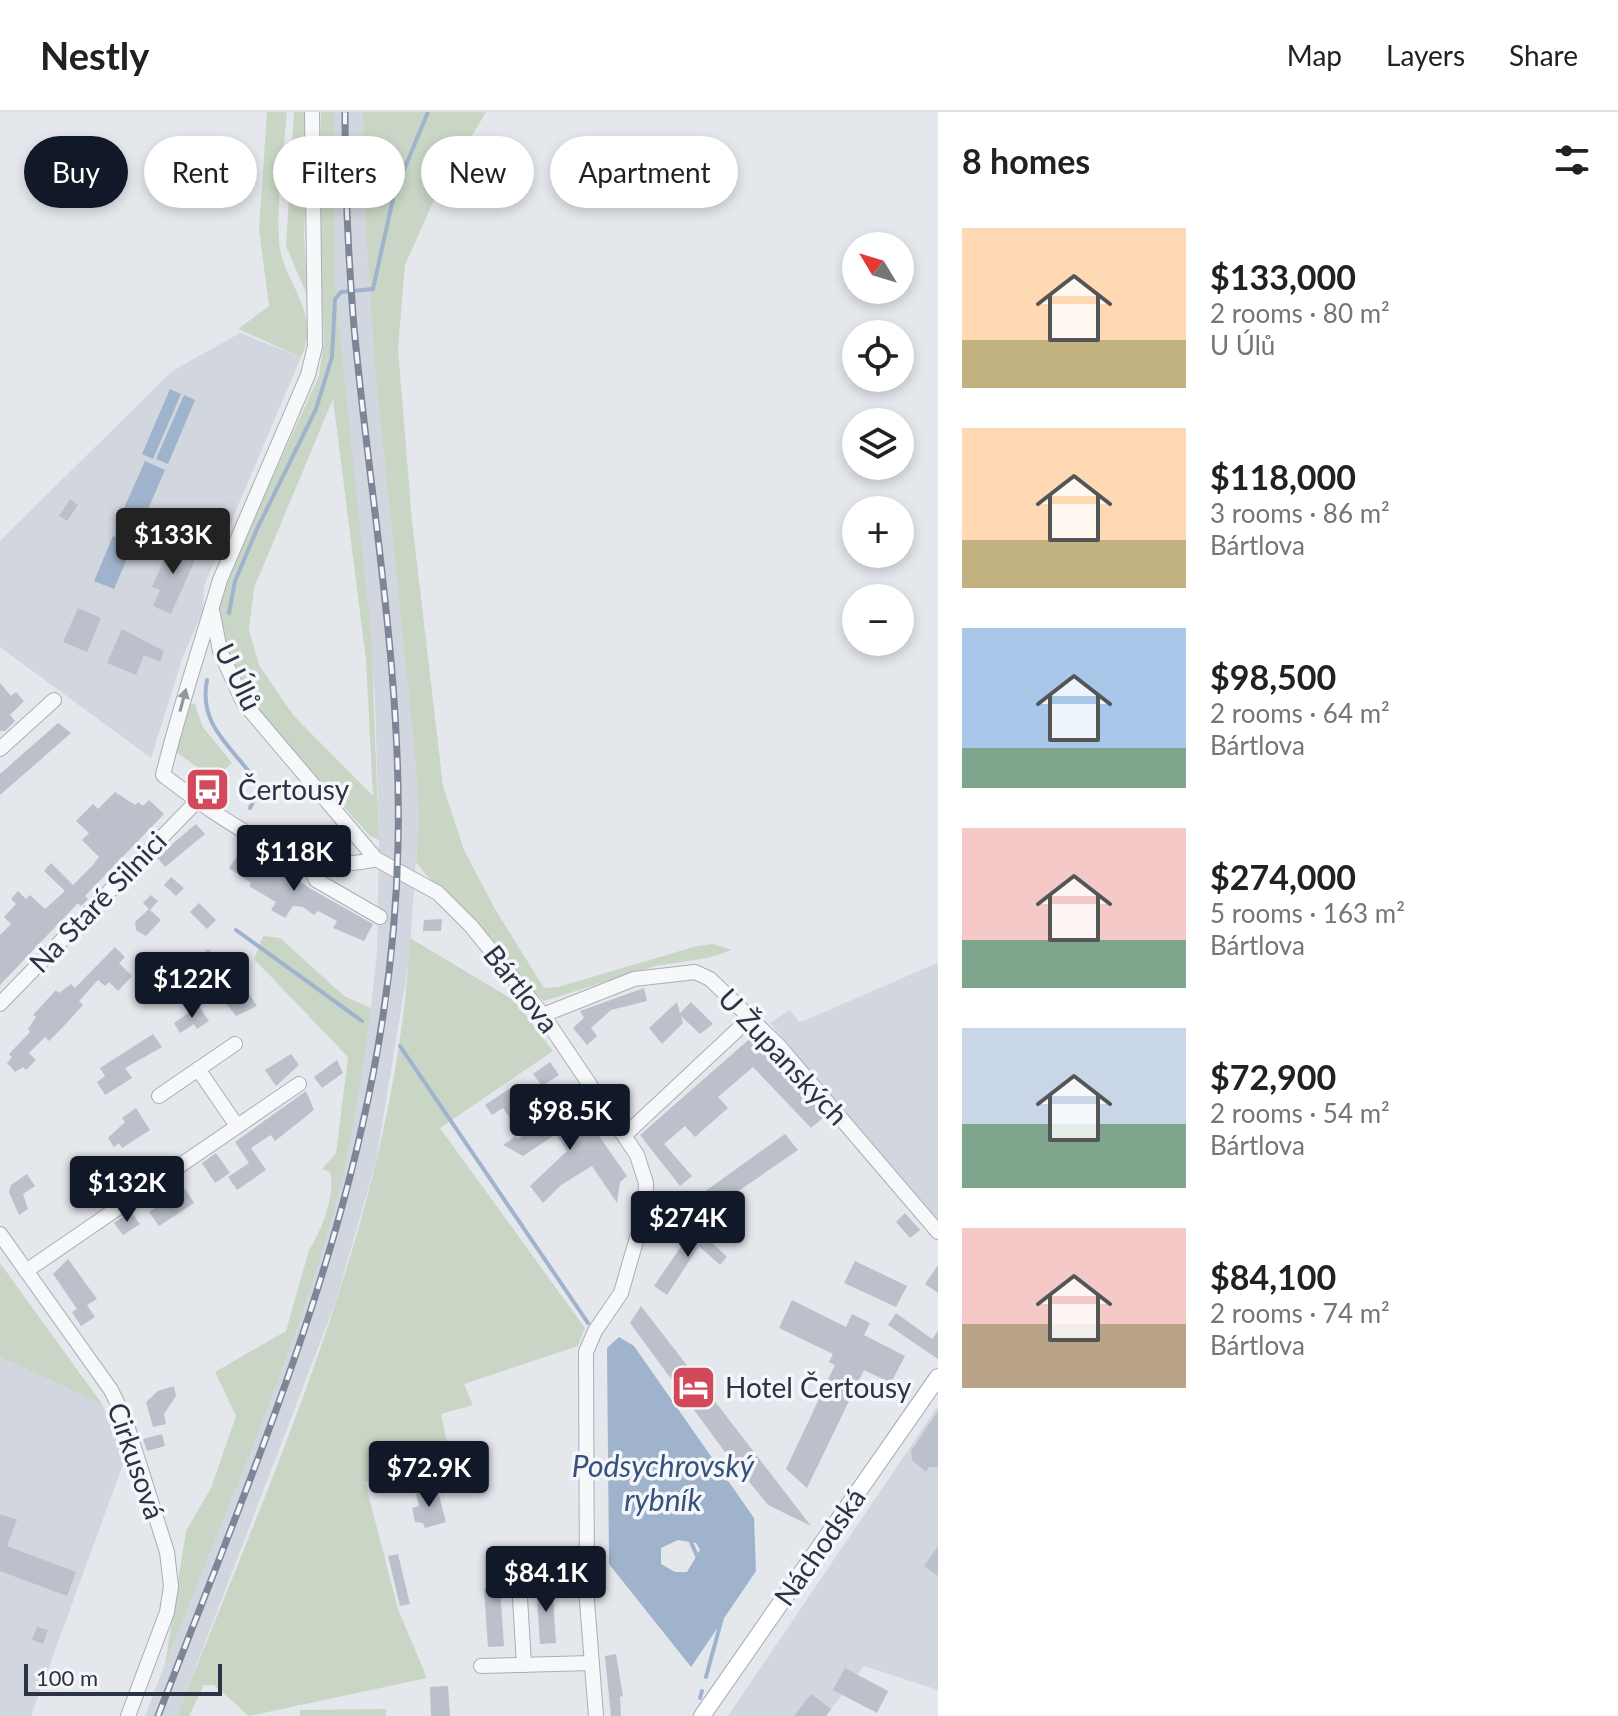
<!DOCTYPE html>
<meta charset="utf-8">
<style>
body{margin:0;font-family:Lato,sans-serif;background:#f6f6f6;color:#202124;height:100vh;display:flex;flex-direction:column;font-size:30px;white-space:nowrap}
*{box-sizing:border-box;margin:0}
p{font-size:26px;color:#757577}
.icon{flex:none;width:44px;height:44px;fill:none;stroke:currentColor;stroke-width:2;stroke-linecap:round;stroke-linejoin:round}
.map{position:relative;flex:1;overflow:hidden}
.drawer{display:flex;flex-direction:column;background:#fff;width:680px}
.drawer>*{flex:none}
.banner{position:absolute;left:24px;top:24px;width:760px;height:72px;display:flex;gap:16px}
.needle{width:52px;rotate:308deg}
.fabs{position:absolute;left:842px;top:120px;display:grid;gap:16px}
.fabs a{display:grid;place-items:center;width:72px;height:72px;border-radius:50%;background:#fff;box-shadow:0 4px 12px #0003;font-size:40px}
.scale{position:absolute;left:24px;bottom:20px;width:198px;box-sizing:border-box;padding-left:8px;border:4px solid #2b3445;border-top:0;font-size:22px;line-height:28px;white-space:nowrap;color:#2b3445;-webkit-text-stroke:6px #f4f6f9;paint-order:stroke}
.price{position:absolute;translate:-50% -68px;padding:0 18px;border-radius:8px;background:#111827;color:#fff;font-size:26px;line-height:52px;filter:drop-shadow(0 2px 4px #0008)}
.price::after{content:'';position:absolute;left:50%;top:48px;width:24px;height:18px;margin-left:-12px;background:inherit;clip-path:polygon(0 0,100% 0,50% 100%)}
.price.current{background:#222;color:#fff}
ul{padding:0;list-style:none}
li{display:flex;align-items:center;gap:24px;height:200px;padding:0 24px}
li span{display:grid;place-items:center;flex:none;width:224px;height:160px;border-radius:0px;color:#555}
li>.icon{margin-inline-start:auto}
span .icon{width:96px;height:96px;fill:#fffc;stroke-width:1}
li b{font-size:34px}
h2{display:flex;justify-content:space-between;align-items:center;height:96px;padding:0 24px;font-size:34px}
.pill{padding:0 28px;border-radius:36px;background:#fff;box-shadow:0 4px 12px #0003;font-size:28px;line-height:72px}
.pill.current{background:#111827;color:#fff}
header{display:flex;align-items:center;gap:48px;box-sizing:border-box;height:112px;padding:0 40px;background:#fff;border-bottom:2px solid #e0e0e0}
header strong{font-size:38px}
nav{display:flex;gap:44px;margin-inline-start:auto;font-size:28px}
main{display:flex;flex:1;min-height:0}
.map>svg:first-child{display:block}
.built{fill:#d2d6de}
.green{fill:#c9d6c5;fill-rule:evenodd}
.water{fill:#9fb4cc;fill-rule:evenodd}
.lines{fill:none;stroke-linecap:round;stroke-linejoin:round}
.stream{stroke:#9fb4cc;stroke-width:4}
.building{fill:#bbc0ca}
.minor-casing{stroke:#a9aeb7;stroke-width:16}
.major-casing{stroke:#a3abb8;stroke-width:18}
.minor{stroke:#f7f8fa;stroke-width:14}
.major{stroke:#fff;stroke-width:16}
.rail-casing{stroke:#7d8696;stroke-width:7}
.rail{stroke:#f4f6f9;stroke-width:4;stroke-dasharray:12;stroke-linecap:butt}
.oneway{fill:#9196a0}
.labels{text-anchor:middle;stroke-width:7;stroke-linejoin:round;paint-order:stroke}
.street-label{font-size:28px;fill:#2b3445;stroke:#f4f6f9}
.poi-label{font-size:28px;fill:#2b3445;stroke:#f4f6f9;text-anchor:start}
.water-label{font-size:30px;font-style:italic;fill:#34527a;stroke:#f4f6f9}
</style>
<header>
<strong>Nestly</strong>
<nav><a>Map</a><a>Layers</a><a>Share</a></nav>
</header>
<main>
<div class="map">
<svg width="938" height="1604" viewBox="0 0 938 1604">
<rect width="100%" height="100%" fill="#e4e7ec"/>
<g class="built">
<path d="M334,0H363L364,89L375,257L415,644L419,705L409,849L376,1049L336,1189L177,1604H145L308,1179L347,1043L371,896L377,839L379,728L375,586L335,176Z"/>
<path d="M240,221L301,245L204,474L203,499L183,544L151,646L0,535V429L172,259Z"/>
<path d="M937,851L938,852V1108L770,911L790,898L799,910L806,908Z"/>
<path d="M0,1245L102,1292L126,1344L31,1604H0Z"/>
<path d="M938,1294V1578L864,1554L826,1604H728Z"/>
</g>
<g class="green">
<path d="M267,0H287C284,32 274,114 281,142C291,178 320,206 301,245L238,217L269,194L259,117Z"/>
<path d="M294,0H309L304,121L307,183L286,134Z"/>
<path d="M321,0H334L335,176L371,522L379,728L370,724C320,666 220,577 219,497C219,487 224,476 226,467L319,264L324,229L318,104ZM333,287L366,548L373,684L293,603L259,553L249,518L254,476Z"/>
<path d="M363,0H486L434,88L405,153L398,237L412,409L443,674L464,738L495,797L544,876L558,875L697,834L713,832L732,838L708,846L655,854L544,889C523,872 509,846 491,826C467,799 437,779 416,750L419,705L415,644L375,257L364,89Z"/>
<path d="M189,592H195L202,614L232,651L214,667L176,640Z"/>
<path d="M263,824L280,826L344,884L371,896C361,970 350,1044 329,1116C286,1264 221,1409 165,1553L186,1419L211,1376L236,1304L215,1260L286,1219L309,1138C321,1119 336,1083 330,1060L322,1057L336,1041L348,945L254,847Z"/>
<path d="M410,826L515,889L553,939L440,1016L585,1216L578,1234L464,1272L473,1293L441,1302L450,1345L365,1370L398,1497L427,1566L249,1604L214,1573H204L189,1604H177C275,1355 396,1096 410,826Z"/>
<path d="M0,1151L102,1292L0,1245Z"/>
<path d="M386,1597V1604H300V1598Z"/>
</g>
<g class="water">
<path d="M170,277L181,282L153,347L142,342Z"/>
<path d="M184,283L195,288L168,352L156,347Z"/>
<path d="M145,349L165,358L138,420L117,412Z"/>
<path d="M113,424L133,432L114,477L94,469Z"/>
<path d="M619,1225L634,1234L754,1406L756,1459L691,1555L609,1452L607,1236ZM678,1428L696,1431L700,1438L687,1460H675L661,1452V1436Z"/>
</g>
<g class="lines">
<g class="stream">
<path d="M229,501L235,469L257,417L316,297L332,245L335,187L341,180L373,177L394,82L428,0"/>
<path d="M207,568C198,614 232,634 255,668L258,680L250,696"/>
<path d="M236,818L362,909"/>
<path d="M400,934L588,1211"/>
<path d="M690,1428L698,1446"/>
<path d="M706,1565L722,1506"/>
<path d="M700,1586L702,1579"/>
</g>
</g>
<g class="building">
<path d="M70,387L78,393L67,409L59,404Z"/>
<path d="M172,429L198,441L171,502L153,494L160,478L152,475Z"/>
<path d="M78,496L101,506L87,540L63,530Z"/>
<path d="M122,517L164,539L160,550L144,543L136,563L107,551Z"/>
<path d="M0,571L11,584L16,580L24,589L10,603L15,609L5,619H0Z"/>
<path d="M58,611L71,621L0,683V662Z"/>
<path d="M115,680L135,693L138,690L143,694L149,688L164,702L85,784L88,787L81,794L78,791L0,873V823L11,812L4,805L16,792L11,787L18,779L26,787L30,783L45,797L65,779L44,759L51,751L73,773L93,753L99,745L82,728L89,721L76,709L93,692L98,697Z"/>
<path d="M196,712L205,722L165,755L157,745Z"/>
<path d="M246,731L311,777L373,812L364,829L333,816L337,809L318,799L314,803L303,795L293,794L285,806L271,798L276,790L249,774L251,771L229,756Z"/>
<path d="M171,765L184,776L176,784L164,773Z"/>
<path d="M151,783L158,789L150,798L161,808L146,824L136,818L135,810L149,797L143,791Z"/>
<path d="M199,791L216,808L207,817L190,800Z"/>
<path d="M442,807L441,819H423L424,808Z"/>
<path d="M115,835L125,845L119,851L132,864L118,879L109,870L105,874L98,868L79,889L83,893L62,916L49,929L45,925L29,941L36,948L26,958L23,955L15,960L7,951L12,945L9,942L30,920L28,917L36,905L33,903L56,878L59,881L71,872L75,876Z"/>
<path d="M208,837L219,848L215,852L217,854L201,866L190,855Z"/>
<path d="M243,872L257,894L236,904L218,881L230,873L234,878Z"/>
<path d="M644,876L647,889L611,898L591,916L597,924L587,933L573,916L584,906L580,899Z"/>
<path d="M677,890L680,901L691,890L713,912L700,922L681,904L683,911L662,932L649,916Z"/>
<path d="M199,894L209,909L197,917L194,912L180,921L174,911Z"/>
<path d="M153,922L162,935L125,956L132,966L105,983L97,970L105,964L100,956Z"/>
<path d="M754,923L825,1004L811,1016L753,955L718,985L728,996L695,1025L685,1014L664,1032L692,1064L680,1074L640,1023Z"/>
<path d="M291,942L299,953L276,974L265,958Z"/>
<path d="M337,948L343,961L322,976L314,965Z"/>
<path d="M550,950L559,963L542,974L533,962Z"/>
<path d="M512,975L521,999L510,1006L503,996L492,1003L485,993Z"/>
<path d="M306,979L314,998L275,1029L271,1023L251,1036L266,1058L237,1078L228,1065L249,1051L235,1030Z"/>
<path d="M573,987L627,1064L620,1070L617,1091L592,1054L561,1073L543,1091L530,1074L567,1039L556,1022L523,1044L503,1033L515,1025L518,1027Z"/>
<path d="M136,996L150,1018L122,1036L119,1031L114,1035L108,1026L125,1010L122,1006Z"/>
<path d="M785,1022L798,1038L705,1102L693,1088Z"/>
<path d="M216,1041L230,1061L215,1071L202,1051Z"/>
<path d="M133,1050L143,1064L109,1087L99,1073Z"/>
<path d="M27,1062L35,1074L23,1082L28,1097L19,1103L9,1080L11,1073Z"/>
<path d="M179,1067L194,1091L159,1114L149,1100L176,1082L170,1072Z"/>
<path d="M131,1100L140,1112L123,1123L114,1111Z"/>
<path d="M905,1101L920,1118L910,1126L896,1110Z"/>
<path d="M695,1114L727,1145L720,1153L699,1134L667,1183L654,1174Z"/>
<path d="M68,1147L97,1187L87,1193L95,1205L81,1214L72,1200L77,1197L53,1162Z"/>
<path d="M855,1149L907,1174L896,1195L844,1171Z"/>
<path d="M938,1153V1181L925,1172Z"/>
<path d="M792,1188L846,1215L852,1202L870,1211L864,1223L905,1244L891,1271L864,1258L807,1376L786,1357L835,1253L829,1250L833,1242L779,1216Z"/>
<path d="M641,1194L703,1274L811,1414L768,1393L725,1340L630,1211Z"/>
<path d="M896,1201L932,1227L938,1219V1247L888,1213Z"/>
<path d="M174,1274L176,1284L164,1302L166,1312L153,1315L146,1290L158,1279Z"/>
<path d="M938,1299V1355H929L926,1360L912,1348L911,1339Z"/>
<path d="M162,1322L165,1334L147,1339L143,1327Z"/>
<path d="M437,1376L446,1410L425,1416L423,1411L415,1410L412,1396L419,1394L416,1382Z"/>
<path d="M0,1402L17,1408L7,1434L76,1460L67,1484L0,1459Z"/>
<path d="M938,1434V1464L924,1454Z"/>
<path d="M398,1442L410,1492L400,1494L388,1444Z"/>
<path d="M552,1472L556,1531L540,1532L536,1473Z"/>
<path d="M500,1475L504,1534L488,1535L484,1477Z"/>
<path d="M37,1515L48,1518L43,1532L32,1528Z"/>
<path d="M616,1542L623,1584L620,1585L621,1604H611L605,1544Z"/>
<path d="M845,1556L888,1579L877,1601L833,1578Z"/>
<path d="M448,1574L450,1604H431L430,1575Z"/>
<path d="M811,1582L831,1597L826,1604H794Z"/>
</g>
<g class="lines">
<defs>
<g id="minor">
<path d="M312,0L315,234L308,263L220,468C201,533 179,597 163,663C220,706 300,768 376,747"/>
<path d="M213,502L220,539L243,590L376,747L438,781L471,814L543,903L637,1043L646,1071L645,1098L621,1181L595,1219L586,1240L587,1489L596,1604"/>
<path d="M0,637L54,588"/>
<path d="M306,745L316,768L380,805"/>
<path d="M0,892L197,689"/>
<path d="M543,903L634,867L695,860L710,867L779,934L938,1120"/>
<path d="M198,957L237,1014"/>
<path d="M159,984L235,932"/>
<path d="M625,1023L750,906"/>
<path d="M0,1122L111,1278L125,1307L167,1440L171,1474L167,1500L128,1604"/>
<path d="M26,1159L299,972"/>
<path d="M519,1469L524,1553"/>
<path d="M481,1554L592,1551"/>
</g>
<path id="major" d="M702,1604L938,1265"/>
</defs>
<use href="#minor" class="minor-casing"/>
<use href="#major" class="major-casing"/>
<use href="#minor" class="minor"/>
<use href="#major" class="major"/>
<defs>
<path id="rail" d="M158,1604C268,1318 392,1046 398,733C402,559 370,387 354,215C348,143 345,72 345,0"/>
</defs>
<use href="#rail" class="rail-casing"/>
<use href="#rail" class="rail"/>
</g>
<defs><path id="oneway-solid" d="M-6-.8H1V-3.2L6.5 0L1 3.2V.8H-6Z" transform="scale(2)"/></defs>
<use class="oneway" href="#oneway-solid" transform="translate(183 588) rotate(-75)"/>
<defs>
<symbol id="bus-square" viewBox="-11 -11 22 22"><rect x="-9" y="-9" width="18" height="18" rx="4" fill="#d1495b" stroke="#f4f6f9"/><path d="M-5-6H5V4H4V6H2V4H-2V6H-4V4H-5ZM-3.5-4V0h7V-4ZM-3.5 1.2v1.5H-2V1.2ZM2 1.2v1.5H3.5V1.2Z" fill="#fff"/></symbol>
<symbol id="hotel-square" viewBox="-11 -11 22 22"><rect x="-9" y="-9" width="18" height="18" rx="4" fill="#d1495b" stroke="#f4f6f9"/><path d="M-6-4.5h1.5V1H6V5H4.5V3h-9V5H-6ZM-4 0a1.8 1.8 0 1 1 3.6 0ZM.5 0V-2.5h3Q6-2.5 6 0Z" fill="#fff"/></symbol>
</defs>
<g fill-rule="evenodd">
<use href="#bus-square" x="182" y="652" width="51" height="51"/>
<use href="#hotel-square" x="668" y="1250" width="51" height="51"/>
</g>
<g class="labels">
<g class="street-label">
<text transform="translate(238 565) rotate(64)" y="10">U Úlů</text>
<text transform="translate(98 790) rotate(-46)" y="10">Na Staré Silnici</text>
<text transform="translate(521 877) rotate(52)" y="10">Bártlova</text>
<text transform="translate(783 945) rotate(47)" y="10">U Županských</text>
<text transform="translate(136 1349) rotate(71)" y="10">Cirkusová</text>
<text transform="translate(820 1435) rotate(-55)" y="10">Náchodská</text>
</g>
<g class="poi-label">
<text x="238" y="688">Čertousy</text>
<text x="725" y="1286">Hotel Čertousy</text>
</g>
<g class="water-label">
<text x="663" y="1365">Podsychrovský<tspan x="663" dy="34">rybník</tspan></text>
</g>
</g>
</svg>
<div class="fabs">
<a><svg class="needle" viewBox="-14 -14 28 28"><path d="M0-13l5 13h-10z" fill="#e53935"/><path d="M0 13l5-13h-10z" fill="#757577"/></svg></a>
<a><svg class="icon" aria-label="locate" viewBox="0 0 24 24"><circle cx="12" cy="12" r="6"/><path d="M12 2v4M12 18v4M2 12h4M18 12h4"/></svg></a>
<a><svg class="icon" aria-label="layers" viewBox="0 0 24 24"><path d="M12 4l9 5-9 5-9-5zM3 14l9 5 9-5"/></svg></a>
<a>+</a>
<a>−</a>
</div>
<div class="scale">100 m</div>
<b class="price current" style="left:173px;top:464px">$133K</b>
<b class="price" style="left:294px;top:781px">$118K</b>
<b class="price" style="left:192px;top:908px">$122K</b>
<b class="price" style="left:570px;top:1040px">$98.5K</b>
<b class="price" style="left:127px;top:1112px">$132K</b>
<b class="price" style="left:688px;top:1147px">$274K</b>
<b class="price" style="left:429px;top:1397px">$72.9K</b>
<b class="price" style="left:546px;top:1502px">$84.1K</b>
<div class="banner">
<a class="pill current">Buy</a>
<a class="pill">Rent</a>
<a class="pill">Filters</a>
<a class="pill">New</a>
<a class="pill">Apartment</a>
</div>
</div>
<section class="drawer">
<h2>8 homes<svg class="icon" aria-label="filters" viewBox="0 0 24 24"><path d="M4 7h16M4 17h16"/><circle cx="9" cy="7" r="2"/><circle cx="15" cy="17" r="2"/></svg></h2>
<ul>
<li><span style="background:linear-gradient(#ffd9b3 70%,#c2b280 0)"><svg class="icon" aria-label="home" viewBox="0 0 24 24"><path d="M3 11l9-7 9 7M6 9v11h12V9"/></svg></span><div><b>$133,000</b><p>2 rooms · 80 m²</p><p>U Úlů</p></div></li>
<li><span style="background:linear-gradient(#ffd9b3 70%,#c2b280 0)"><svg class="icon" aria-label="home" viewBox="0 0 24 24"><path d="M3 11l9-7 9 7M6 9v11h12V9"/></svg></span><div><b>$118,000</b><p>3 rooms · 86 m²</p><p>Bártlova</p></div></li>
<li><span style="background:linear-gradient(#a9c7e8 75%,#7fa58c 0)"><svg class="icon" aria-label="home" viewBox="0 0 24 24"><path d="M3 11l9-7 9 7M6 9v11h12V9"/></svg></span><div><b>$98,500</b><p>2 rooms · 64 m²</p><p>Bártlova</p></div></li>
<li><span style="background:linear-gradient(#f6c9c9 70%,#7fa58c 0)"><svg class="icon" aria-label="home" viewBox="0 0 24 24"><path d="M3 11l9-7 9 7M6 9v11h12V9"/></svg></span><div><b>$274,000</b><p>5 rooms · 163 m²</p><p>Bártlova</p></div></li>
<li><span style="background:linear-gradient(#c9d6e8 60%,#7fa58c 0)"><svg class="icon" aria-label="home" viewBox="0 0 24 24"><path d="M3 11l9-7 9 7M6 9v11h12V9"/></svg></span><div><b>$72,900</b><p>2 rooms · 54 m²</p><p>Bártlova</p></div></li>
<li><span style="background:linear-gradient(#f6c9c9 60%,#b9a48a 0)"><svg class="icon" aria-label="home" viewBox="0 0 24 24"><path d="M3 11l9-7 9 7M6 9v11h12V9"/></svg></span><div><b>$84,100</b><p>2 rooms · 74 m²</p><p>Bártlova</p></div></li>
</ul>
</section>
</main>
